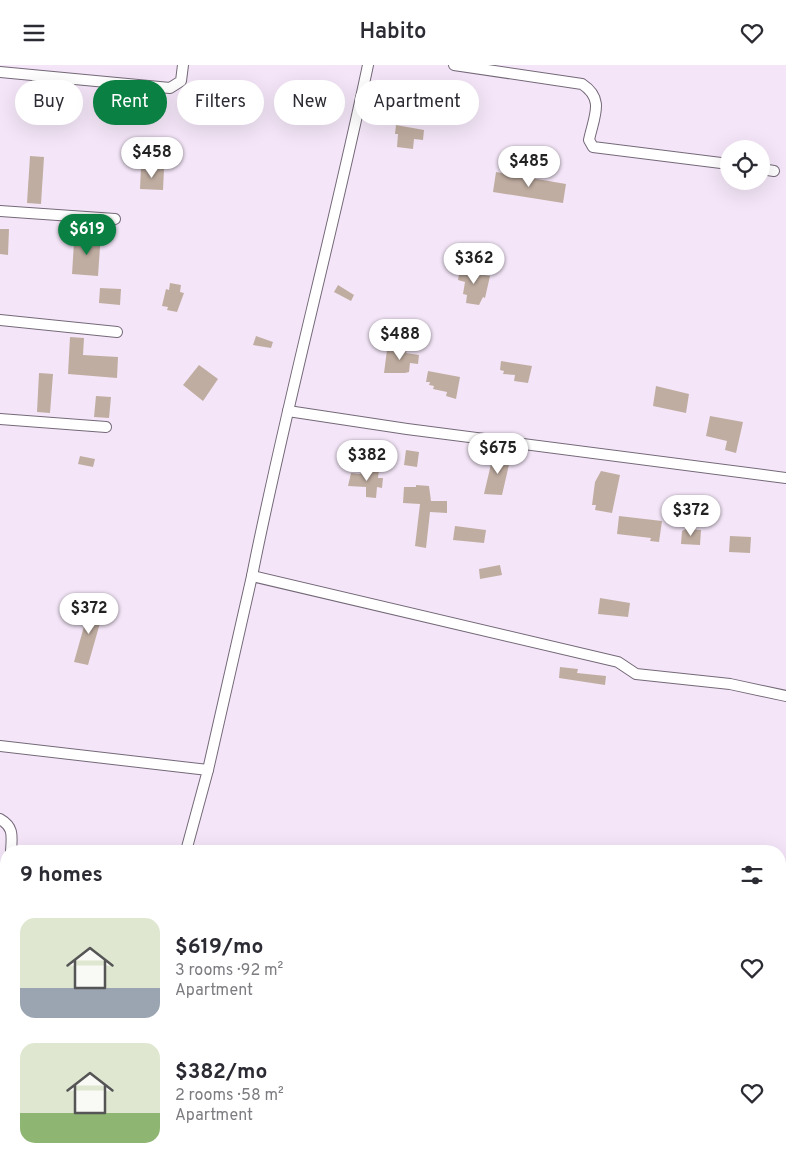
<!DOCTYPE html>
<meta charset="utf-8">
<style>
body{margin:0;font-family:Overpass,sans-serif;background:#f2f2f3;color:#2b2b33;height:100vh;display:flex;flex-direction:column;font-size:19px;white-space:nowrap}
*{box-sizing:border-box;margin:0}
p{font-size:16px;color:#7c7c81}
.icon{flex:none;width:28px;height:28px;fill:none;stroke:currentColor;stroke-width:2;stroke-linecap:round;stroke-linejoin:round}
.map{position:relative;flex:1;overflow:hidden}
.panel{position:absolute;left:0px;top:780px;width:786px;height:320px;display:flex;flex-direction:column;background:#fff;border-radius:20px 20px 0 0;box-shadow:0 5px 20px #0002}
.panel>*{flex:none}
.guide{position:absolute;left:15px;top:15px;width:500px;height:45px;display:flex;gap:10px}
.buttons{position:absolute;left:720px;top:75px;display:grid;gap:10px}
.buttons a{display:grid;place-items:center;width:50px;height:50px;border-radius:50%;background:#fff;box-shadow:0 5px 20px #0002;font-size:25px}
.price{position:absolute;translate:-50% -42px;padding:0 11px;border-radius:18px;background:#fff;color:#222;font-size:16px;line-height:32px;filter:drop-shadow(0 1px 2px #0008)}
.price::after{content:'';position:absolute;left:50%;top:30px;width:15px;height:11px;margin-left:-8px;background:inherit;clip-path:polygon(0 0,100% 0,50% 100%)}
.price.selected{background:#0b8043;color:#fff}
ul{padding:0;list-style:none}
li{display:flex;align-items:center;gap:15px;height:125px;padding:0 20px}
li span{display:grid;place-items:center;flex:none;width:140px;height:100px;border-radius:15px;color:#555}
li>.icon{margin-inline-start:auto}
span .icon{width:60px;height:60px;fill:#fffc;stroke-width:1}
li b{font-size:21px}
h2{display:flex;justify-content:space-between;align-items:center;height:60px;padding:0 20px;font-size:21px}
.pill{padding:0 18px;border-radius:22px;background:#fff;box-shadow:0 5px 20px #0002;font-size:18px;line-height:45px}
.pill.selected{background:#0b8043;color:#fff}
header{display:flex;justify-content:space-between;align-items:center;height:65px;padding:0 20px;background:#fff;font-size:22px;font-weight:600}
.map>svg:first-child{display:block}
.building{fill:#c0ada1}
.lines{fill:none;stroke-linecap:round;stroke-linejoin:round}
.service-casing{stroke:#746978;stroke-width:8}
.minor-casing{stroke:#746978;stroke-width:12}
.tertiary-casing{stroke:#746978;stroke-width:15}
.service{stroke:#fff;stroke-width:5}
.minor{stroke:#fff;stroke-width:10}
.tertiary{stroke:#fff;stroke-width:12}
</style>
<header><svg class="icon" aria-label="menu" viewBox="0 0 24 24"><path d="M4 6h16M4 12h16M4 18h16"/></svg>Habito<svg class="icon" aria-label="heart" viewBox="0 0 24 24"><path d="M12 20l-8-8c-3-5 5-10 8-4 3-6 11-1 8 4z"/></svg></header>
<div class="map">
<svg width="786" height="1100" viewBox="0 0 786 1100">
<rect width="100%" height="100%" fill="#f4e6f8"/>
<g class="building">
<path d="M396,60L424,65L423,75L414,74L413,84L397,82L398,69H395Z"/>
<path d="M30,91L44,92L41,139L27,138Z"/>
<path d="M141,102L164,104L163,125L140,124Z"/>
<path d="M496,107L566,119L563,138L493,127Z"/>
<path d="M0,164H9L8,190L0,189Z"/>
<path d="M89,168H101L98,211L72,209L74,177L81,178L82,172L89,173Z"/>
<path d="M471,202L479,204L478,209L490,211L485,233L483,232L479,240L466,238L467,230L463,229L465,217L458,215L460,204L470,205Z"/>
<path d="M170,218L181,220L180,227L184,228L177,247L167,245L168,242L162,241L166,224L169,225Z"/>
<path d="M338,220L354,230L351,236L334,227Z"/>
<path d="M100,223L121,224L120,240L99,238Z"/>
<path d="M256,271L273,277L271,283L253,280Z"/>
<path d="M70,272L84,273L83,290L118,292L117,313L68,309Z"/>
<path d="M400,283L407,284L406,288L419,290L418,299L410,298L409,307L405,308H384L387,285L399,287Z"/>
<path d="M501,296L532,301L528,318L514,316L515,310L503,309L504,306L500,305Z"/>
<path d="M199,300L218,314L203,336L183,320Z"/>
<path d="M428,306L460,312L456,334L446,331L447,327L433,324L434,321L429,320L430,317H426Z"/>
<path d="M39,308L53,309L50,348L37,347Z"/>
<path d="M656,321L689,329L686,348L653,341Z"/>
<path d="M96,331L111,332L109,353L94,352Z"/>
<path d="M710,351L743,357L736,388L725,385L727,376L706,371Z"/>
<path d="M406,385L419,387L417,402L404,400Z"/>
<path d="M497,389L511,391L502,430L484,429L491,399L496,396Z"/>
<path d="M80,391L95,394L93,402L78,399Z"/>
<path d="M370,403L379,404L378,413H383L382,423L377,422L376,433L366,432V422L348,421L351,408L360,409L364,405L370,406Z"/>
<path d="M601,406L620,410L612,448L595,445L596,440H592L595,417Z"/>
<path d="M416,420L429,421L431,436H447V448L430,447L426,483L415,481L420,439L403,438L404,422H416Z"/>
<path d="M619,451L662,456L659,477L650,476L651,473L617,469Z"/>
<path d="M455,461L486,465L484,478L453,475Z"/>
<path d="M686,464L701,465L700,480L681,479L682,466Z"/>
<path d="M730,471L751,472L750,488L729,487Z"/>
<path d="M500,500L502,510L480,514L479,504Z"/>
<path d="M600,533L630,538L628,552L598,549Z"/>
<path d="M90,540L104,544L88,600L74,597Z"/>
<path d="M560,602L578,604L577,608L606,611L605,620L559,613Z"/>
</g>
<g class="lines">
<defs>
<path id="service" d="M1,1100L6,1050"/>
<g id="minor">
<path d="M368,0C332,171 286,340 252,511L618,597L636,609L730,619L786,631"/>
<path d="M454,0L582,19C605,34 594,51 589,75L593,82L729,99"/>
<path d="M0,7L170,23L181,16L183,0"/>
<path d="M761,104L774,106"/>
<path d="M0,146L115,154"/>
<path d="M0,255L117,267"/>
<path d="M288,346L407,364L786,413"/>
<path d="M0,354L106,362"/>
<path d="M0,681L208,705L186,786"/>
<path d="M208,705L252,511"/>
<path d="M0,754C14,762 12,771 11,786"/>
<path d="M780,883L786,884"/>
<path d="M0,970L6,866"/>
<path d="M247,1100V1094"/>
<path d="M353,1100L354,1094"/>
<path d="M464,1100L465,1094"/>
</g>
<g id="tertiary">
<path d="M0,1030L6,1031"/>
<path d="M299,1094L336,1100"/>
</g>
</defs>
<use href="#service" class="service-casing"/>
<use href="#minor" class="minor-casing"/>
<use href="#tertiary" class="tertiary-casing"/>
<use href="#service" class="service"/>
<use href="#minor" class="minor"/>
<use href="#tertiary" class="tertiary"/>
</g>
</svg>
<div class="buttons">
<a><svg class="icon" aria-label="locate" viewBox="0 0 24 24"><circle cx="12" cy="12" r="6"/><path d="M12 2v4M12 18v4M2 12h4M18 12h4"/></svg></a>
</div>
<b class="price" style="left:152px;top:114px">$458</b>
<b class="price" style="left:529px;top:123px">$485</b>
<b class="price selected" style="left:87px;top:191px">$619</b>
<b class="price" style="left:474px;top:220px">$362</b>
<b class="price" style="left:400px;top:296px">$488</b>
<b class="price" style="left:498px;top:410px">$675</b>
<b class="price" style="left:367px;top:417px">$382</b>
<b class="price" style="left:691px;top:472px">$372</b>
<b class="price" style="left:89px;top:570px">$372</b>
<div class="guide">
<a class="pill">Buy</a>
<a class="pill selected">Rent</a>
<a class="pill">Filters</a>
<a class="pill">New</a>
<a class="pill">Apartment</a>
</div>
<section class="panel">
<h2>9 homes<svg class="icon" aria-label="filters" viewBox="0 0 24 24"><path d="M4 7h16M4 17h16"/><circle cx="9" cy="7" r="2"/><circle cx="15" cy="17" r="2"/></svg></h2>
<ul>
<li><span style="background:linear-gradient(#dfe7d0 70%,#9aa5b1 0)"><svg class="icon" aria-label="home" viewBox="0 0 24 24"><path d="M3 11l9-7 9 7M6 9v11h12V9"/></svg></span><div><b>$619/mo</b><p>3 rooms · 92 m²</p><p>Apartment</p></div><svg class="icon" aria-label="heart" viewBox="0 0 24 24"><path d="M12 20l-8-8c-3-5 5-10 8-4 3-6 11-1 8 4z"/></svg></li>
<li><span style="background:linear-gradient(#dfe7d0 70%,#8fb573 0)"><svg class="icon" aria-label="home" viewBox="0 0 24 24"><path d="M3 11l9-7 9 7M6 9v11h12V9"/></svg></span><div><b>$382/mo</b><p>2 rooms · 58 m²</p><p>Apartment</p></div><svg class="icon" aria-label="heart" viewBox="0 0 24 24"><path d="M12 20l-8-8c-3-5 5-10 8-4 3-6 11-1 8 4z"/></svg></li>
</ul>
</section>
</div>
